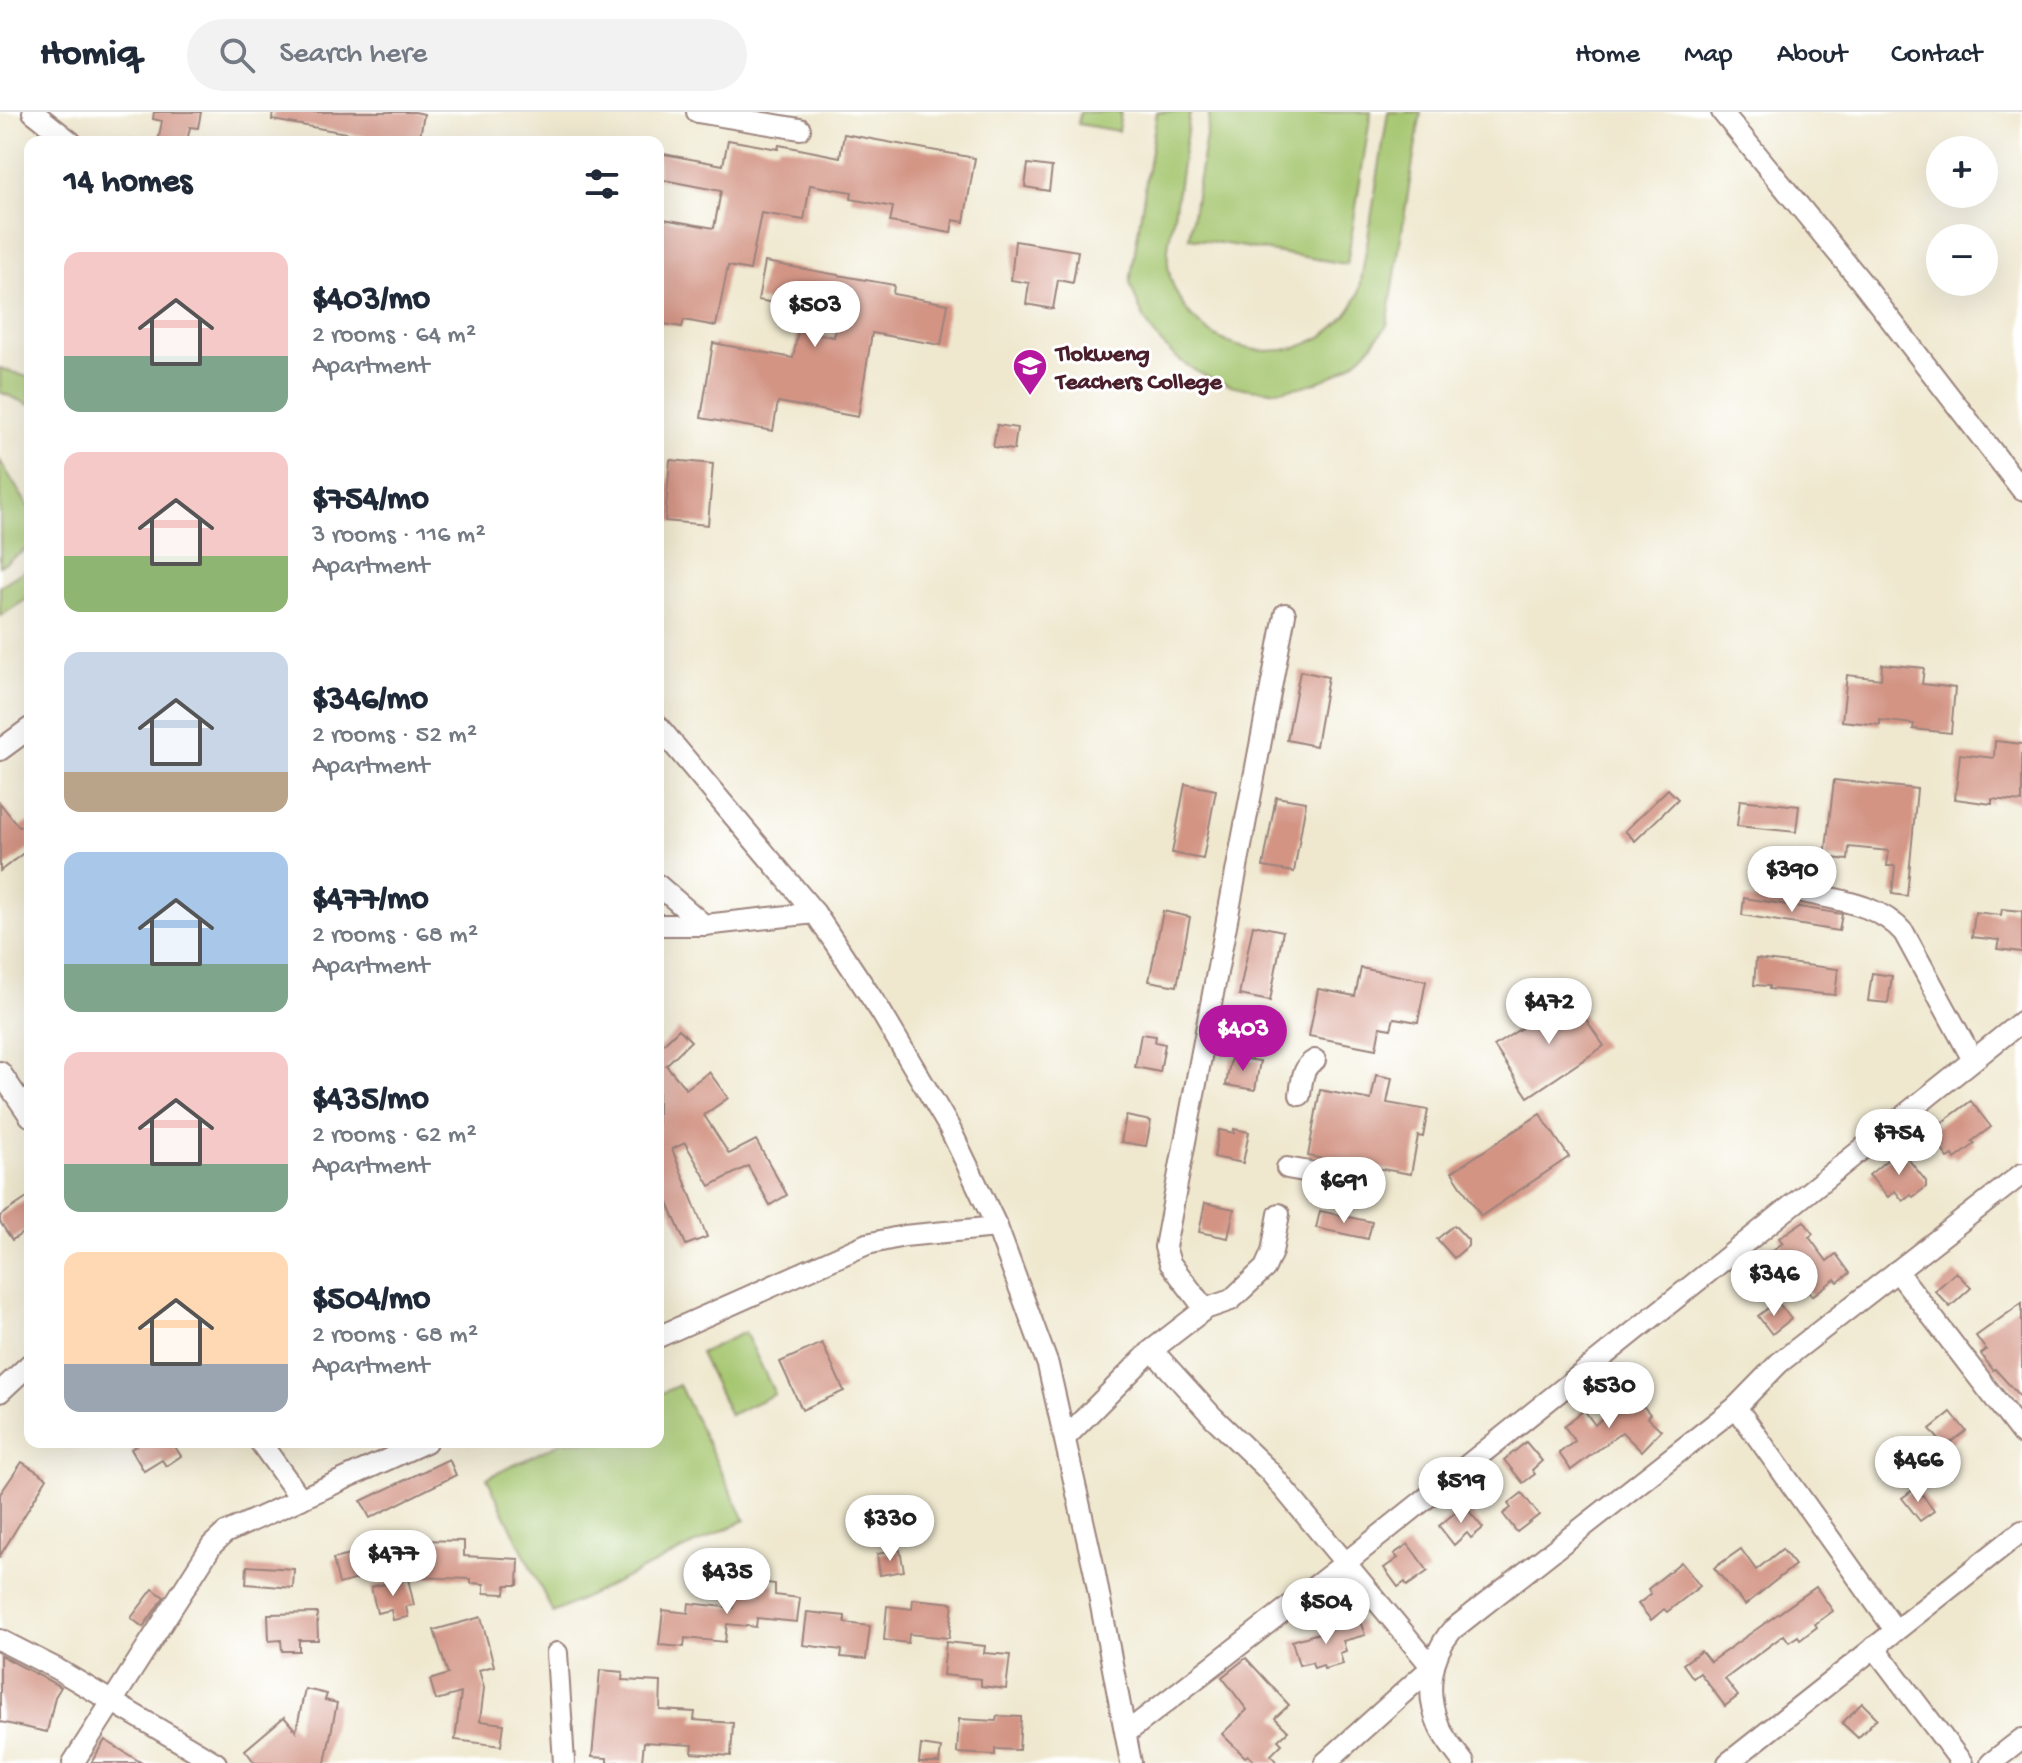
<!DOCTYPE html>
<meta charset="utf-8">
<style>
body{margin:0;font-family:"Gochi Hand",sans-serif;background:#f2f2f3;color:#1f2937;height:100vh;display:flex;flex-direction:column;font-size:30px;white-space:nowrap}
*{box-sizing:border-box;margin:0}
p{font-size:26px;color:#747a83}
.icon{flex:none;width:44px;height:44px;fill:none;stroke:currentColor;stroke-width:2;stroke-linecap:round;stroke-linejoin:round}
.map{position:relative;flex:1;overflow:hidden}
.panel{position:absolute;left:24px;top:24px;width:640px;height:1312px;display:flex;flex-direction:column;background:#fff;border-radius:16px;box-shadow:0 8px 32px #0002}
.panel>*{flex:none}
.buttons{position:absolute;left:1926px;top:24px;display:grid;gap:16px}
.buttons a{display:grid;place-items:center;width:72px;height:72px;border-radius:50%;background:#fff;box-shadow:0 8px 32px #0002;font-size:40px}
.price{position:absolute;translate:-50% -68px;padding:0 18px;border-radius:28px;background:#fff;color:#222;font-size:26px;line-height:52px;filter:drop-shadow(0 2px 4px #0008)}
.price::after{content:'';position:absolute;left:50%;top:48px;width:24px;height:18px;margin-left:-12px;background:inherit;clip-path:polygon(0 0,100% 0,50% 100%)}
.price.on{background:#b5179e;color:#fff}
ul{padding:0;list-style:none}
li{display:flex;align-items:center;gap:24px;height:200px;padding:0 40px}
li span{display:grid;place-items:center;flex:none;width:224px;height:160px;border-radius:16px;color:#555}
li>.icon{margin-inline-start:auto}
span .icon{width:96px;height:96px;fill:#fffc;stroke-width:1}
li b{font-size:34px}
h2{display:flex;justify-content:space-between;align-items:center;height:96px;padding:0 40px;font-size:34px}
header{display:flex;align-items:center;gap:48px;box-sizing:border-box;height:112px;padding:0 40px;background:#fff;border-bottom:2px solid #e0e1e3}
header strong{font-size:38px}
nav{display:flex;gap:44px;margin-inline-start:auto;font-size:28px}
.search{width:560px;height:72px;background:#f2f2f3;display:flex;align-items:center;gap:20px;box-sizing:border-box;padding:0 28px;border-radius:44px;color:#747a83;font-size:30px}
.map>svg:first-child{display:block}
.green{fill:#a5c66f;stroke:#78724d;stroke-width:2}
.building{fill:#d39484}
.lines{fill:none;stroke-linecap:round;stroke-linejoin:round}
.minor-casing{stroke:#9c847d;stroke-width:24}
.minor{stroke:#fff;stroke-width:20}
.labels{text-anchor:middle;stroke-width:6;stroke-linejoin:round;paint-order:stroke}
.poi-label{font-size:24px;font-weight:bold;fill:#4a1f2b;stroke:#fff;text-anchor:start}
</style>
<header>
<strong>Homiq</strong>
<div class="search"><svg class="icon" aria-label="search" viewBox="0 0 24 24"><circle cx="10" cy="10" r="6"/><path d="M15 15l6 6"/></svg>Search here</div>
<nav><a>Home</a><a>Map</a><a>About</a><a>Contact</a></nav>
</header>
<div class="map">
<svg width="2022" height="1651" viewBox="0 0 2022 1651">
<rect width="100%" height="100%" fill="#fff"/>
<filter id="ink" filterUnits="userSpaceOnUse"><feTurbulence type="fractalNoise" baseFrequency=".0125" numOctaves="2"/><feDisplacementMap in="SourceGraphic" scale="16" xChannelSelector="R" yChannelSelector="G"/><feConvolveMatrix kernelMatrix="1 2 1 2 8 2 1 2 1" color-interpolation-filters="sRGB"/></filter>
<filter id="wash" filterUnits="userSpaceOnUse"><feTurbulence type="fractalNoise" baseFrequency=".006" numOctaves="4" result="noise"/><feDisplacementMap in="SourceGraphic" scale="32" xChannelSelector="R" yChannelSelector="G"/><feGaussianBlur stdDeviation="1.8" result="paint"/><feColorMatrix in="noise" values="0 0 0 0 0 0 0 0 0 0 0 0 0 0 0 0 0 1.4 0 .05"/><feComposite in="paint" operator="in"/></filter>
<g filter="url(#wash)">
<rect width="100%" height="100%" fill="#efe8cf"/>
<g class="green">
<path d="M1080,0H1121L1118,19L1078,12Z"/>
<path d="M1157,0H1190C1185,32 1180,65 1175,97C1171,119 1164,142 1170,164C1195,253 1319,267 1359,182L1388,0H1421L1387,213C1376,228 1366,242 1350,253C1288,297 1198,282 1153,221C1142,205 1136,188 1130,171Z"/>
<path d="M1210,0H1371L1347,152L1189,126Z"/>
<path d="M0,256L30,266V293L0,280Z"/>
<path d="M0,349L30,397V435L0,454Z"/>
<path d="M30,455V485L0,504V474Z"/>
<path d="M745,1220L775,1282L730,1303L700,1241Z"/>
<path d="M679,1273L745,1408L553,1501L487,1366L562,1330H658V1283Z"/>
</g>
<g id="blocks">
<g class="building">
<path d="M154,0H201L198,16L190,15L187,30H158L162,9L153,7Z"/>
<path d="M273,0H415L424,2L419,30H397L272,8Z"/>
<path d="M844,22L975,46L964,110L953,108L951,121L890,110L893,95L851,87L852,80L810,73L804,108L761,101L750,158L728,154L716,214L684,208L682,215L658,211V106L714,116L721,79L658,67V41L723,53L728,28L778,37L779,33L840,45Z"/>
<path d="M1028,52L1052,55L1049,79L1025,75Z"/>
<path d="M1015,129L1078,139L1073,171L1058,168L1053,197L1026,192L1029,171L1011,168Z"/>
<path d="M765,150L894,173L893,182L948,192L941,233L872,221L858,305L778,290L773,319L701,306L713,231L793,246L798,219L834,225L840,194L796,187L795,195L758,188Z"/>
<path d="M997,313L1017,316L1014,338L993,335Z"/>
<path d="M670,348L713,352L708,413L665,409Z"/>
<path d="M1882,552L1924,556L1922,572L1955,576L1951,621L1913,617L1914,612L1880,608V613L1842,609L1847,563L1881,567Z"/>
<path d="M1300,559L1328,565L1316,634L1287,628Z"/>
<path d="M1995,629L2022,632V690L1992,687V692L1955,687L1960,642L1994,646Z"/>
<path d="M1834,668L1917,677L1907,784L1892,782L1895,754H1887L1889,739L1849,735L1848,748L1825,745Z"/>
<path d="M1185,672L1216,678L1203,747L1172,741Z"/>
<path d="M1668,677L1678,687L1635,729L1625,719Z"/>
<path d="M1276,685L1306,690L1294,760L1263,755Z"/>
<path d="M1740,688L1799,694L1796,720L1737,714Z"/>
<path d="M0,691L19,715L30,709V736L0,759Z"/>
<path d="M1744,786L1842,802L1839,819L1742,803Z"/>
<path d="M2002,797L2022,799V840L1997,837L1999,828L1972,825L1975,800L2001,803Z"/>
<path d="M1163,799L1190,805L1177,874L1149,869Z"/>
<path d="M1253,813L1283,819L1270,889L1239,883Z"/>
<path d="M1756,847L1838,857L1835,883L1769,877V874L1754,873Z"/>
<path d="M1361,856L1426,869L1418,910L1394,906L1391,917L1380,915L1376,937L1309,924L1318,877L1355,884Z"/>
<path d="M1872,861L1892,864L1888,891L1868,889Z"/>
<path d="M1570,884L1604,934L1528,985L1494,934Z"/>
<path d="M679,917L691,929L666,953L686,977L709,960L728,986L704,1003L729,1042L756,1028L787,1083L770,1093L748,1054L710,1074L685,1031L672,1037L707,1125L686,1133L658,1068V937Z"/>
<path d="M1141,922L1156,924L1155,930L1165,932L1160,960L1135,955Z"/>
<path d="M1231,945L1260,949L1255,978L1226,973Z"/>
<path d="M1376,963L1392,966L1387,991L1428,998L1423,1025L1418,1024L1411,1062L1308,1044L1320,978L1371,988Z"/>
<path d="M1971,989L1991,1015L1972,1029L1975,1032L1955,1047L1953,1043L1948,1046L1929,1020Z"/>
<path d="M1540,1002L1569,1045L1481,1104L1452,1060Z"/>
<path d="M1126,1004L1151,1009L1146,1034L1121,1030Z"/>
<path d="M1234,1017L1249,1020L1243,1051L1214,1045L1219,1018L1234,1021Z"/>
<path d="M1900,1037L1926,1069V1075L1913,1085L1911,1083L1903,1089L1895,1079L1888,1085L1869,1063Z"/>
<path d="M30,1084V1116L12,1128L0,1110V1104Z"/>
<path d="M1205,1091L1234,1097L1228,1126L1199,1120Z"/>
<path d="M1320,1099L1372,1110L1368,1127L1316,1116Z"/>
<path d="M1804,1109L1813,1122L1809,1125L1827,1149L1836,1142L1850,1161L1838,1170L1835,1167L1812,1184L1787,1151L1773,1161L1762,1145L1783,1131L1779,1126Z"/>
<path d="M1454,1113L1468,1128V1134L1454,1146L1437,1127Z"/>
<path d="M1956,1160L1971,1176L1950,1195L1935,1179Z"/>
<path d="M1777,1189L1791,1207L1772,1222L1758,1204Z"/>
<path d="M2022,1191V1287L1995,1257L1993,1258L1981,1242L1986,1238L1976,1224Z"/>
<path d="M822,1231L844,1279L802,1298L780,1250Z"/>
<path d="M1631,1280L1650,1302L1647,1305L1661,1318L1641,1339L1622,1320L1571,1358L1559,1341L1575,1329L1564,1314L1584,1298L1595,1313Z"/>
<path d="M1951,1300L1966,1319L1945,1335L1930,1317Z"/>
<path d="M143,1330H172L181,1344L166,1354L162,1348L144,1359L131,1337Z"/>
<path d="M1526,1330L1542,1349L1532,1358L1535,1362L1523,1371L1504,1348Z"/>
<path d="M449,1347L456,1363L370,1406L361,1389Z"/>
<path d="M22,1350L47,1366L0,1444V1382Z"/>
<path d="M1917,1375L1934,1399L1920,1409L1902,1386Z"/>
<path d="M1522,1381L1539,1403L1517,1420L1503,1402L1511,1396L1508,1392Z"/>
<path d="M1464,1393L1483,1416L1471,1426L1467,1421L1454,1433L1439,1414Z"/>
<path d="M417,1428L464,1429V1444L519,1447L518,1473H506L505,1482L484,1481V1472L471,1471V1467L416,1465Z"/>
<path d="M1408,1432L1428,1459L1407,1474L1405,1470L1398,1475L1384,1456L1398,1446L1394,1442Z"/>
<path d="M1741,1437L1756,1458L1782,1437L1795,1453L1745,1493L1714,1456Z"/>
<path d="M900,1438L904,1459L880,1463L877,1442Z"/>
<path d="M363,1440L369,1464L339,1472L333,1447Z"/>
<path d="M1681,1450L1700,1474L1667,1500L1664,1497L1651,1508L1638,1492L1651,1482L1648,1477Z"/>
<path d="M247,1454L294,1457L293,1476L246,1472Z"/>
<path d="M408,1467L414,1493L406,1494L408,1505L393,1508L391,1498L377,1501L371,1475Z"/>
<path d="M761,1470L775,1472V1483L800,1486L797,1510L757,1506L756,1515L727,1512L725,1530L685,1526L684,1535L659,1533L663,1498L688,1501L689,1491L733,1496L735,1478L760,1481Z"/>
<path d="M1816,1475L1833,1499L1815,1512L1817,1515L1800,1528L1798,1524L1789,1530L1784,1523L1725,1567L1738,1584L1725,1594L1700,1561L1693,1566L1683,1552L1701,1539L1710,1550Z"/>
<path d="M153,1477L164,1485L143,1515L131,1506Z"/>
<path d="M913,1487L953,1491L949,1526L909,1522L908,1531L884,1528L887,1494L912,1497Z"/>
<path d="M807,1500L845,1504V1511L870,1514L866,1547L841,1545L842,1538L803,1533Z"/>
<path d="M317,1501L318,1528H299V1539H282L281,1528L269,1529L268,1502Z"/>
<path d="M481,1505L494,1554L479,1558L484,1576L480,1609L504,1612L501,1634L455,1628L461,1581L436,1588L430,1568L448,1562L434,1518Z"/>
<path d="M1360,1509L1365,1523L1343,1529L1346,1539L1340,1541L1343,1552L1324,1557L1323,1553L1314,1556L1312,1550L1299,1553L1292,1529Z"/>
<path d="M946,1530L985,1534L984,1541L1010,1543L1006,1577L981,1574V1567L943,1563Z"/>
<path d="M0,1543L61,1575L55,1585L47,1620L0,1610Z"/>
<path d="M1246,1546L1289,1593L1275,1606L1288,1619L1278,1628L1282,1632L1271,1643L1277,1651H1256L1248,1643L1245,1645L1222,1622L1247,1598L1222,1565Z"/>
<path d="M600,1558L623,1560L622,1568L661,1570L660,1598L695,1600L694,1608L733,1611L731,1644L692,1641L693,1633L644,1630L642,1649L607,1651V1646L592,1645Z"/>
<path d="M305,1577L327,1582L325,1588L337,1591L325,1651H255L245,1638L284,1605L296,1619Z"/>
<path d="M1862,1591L1877,1606L1858,1626L1842,1611Z"/>
<path d="M997,1604L1021,1605L1019,1638L995,1637V1643L957,1641L959,1607L996,1609Z"/>
<path d="M105,1628L142,1651H91Z"/>
<path d="M921,1633L941,1636L939,1651H919Z"/>
</g>
</g>
</g>
<g filter="url(#ink)">
<use href="#blocks" fill-opacity="0" stroke="#9c847d" stroke-width="2"/>
<g class="lines">
<defs>
<g id="minor">
<path d="M33,0L71,30"/>
<path d="M697,0L800,17"/>
<path d="M1722,0L1860,168L2022,378"/>
<path d="M658,614L815,801L881,900L949,1015L997,1115L1048,1253L1094,1457L1131,1651"/>
<path d="M0,638L30,616"/>
<path d="M658,773L704,813"/>
<path d="M1799,779C1836,788 1878,791 1904,821L1973,948"/>
<path d="M658,813H704L815,801"/>
<path d="M0,960L30,1004"/>
<path d="M1300,983C1302,969 1302,955 1315,948"/>
<path d="M1287,1056L1343,1066"/>
<path d="M1897,1159L2022,1322"/>
<path d="M1205,1197L1170,1151L1165,1135L1285,502"/>
<path d="M658,1225L867,1132L904,1124L997,1115"/>
<path d="M1152,1238L1213,1305L1269,1359L1432,1555L1325,1651"/>
<path d="M0,1280L30,1252"/>
<path d="M1736,1295L1895,1518"/>
<path d="M1065,1326L1152,1238L1205,1197L1231,1188L1265,1156L1272,1140L1279,1102"/>
<path d="M260,1330L301,1387"/>
<path d="M0,1528L57,1557L216,1651"/>
<path d="M1874,1535L1962,1651"/>
<path d="M557,1541L564,1651"/>
<path d="M1126,1621L1344,1452L2022,909"/>
<path d="M73,1651L212,1433L225,1421L426,1330"/>
<path d="M1464,1651C1455,1639 1444,1627 1439,1614C1425,1582 1430,1544 1452,1518L1736,1295L1779,1251L2022,1062"/>
<path d="M1728,1651L2022,1419"/>
<path d="M1991,1651L2022,1627"/>
</g>
</defs>
<use href="#minor" class="minor-casing"/>
<use href="#minor" class="minor"/>
</g>
</g>
<defs>
<symbol id="university-pin" viewBox="-11 -11 22 30"><path d="M0 17L-7.5 6A9.5 9.5 0 1 1 7.5 6Z" fill="#b5179e" stroke="#fff"/><path d="M0-5L7-2L0 1L-7-2ZM-4 1L0 2.5L4 1V4Q0 6-4 4Z" fill="#fff"/></symbol>
</defs>
<g fill-rule="evenodd">
<use href="#university-pin" x="1010" y="234" width="40" height="54"/>
</g>
<g class="labels">
<g class="poi-label">
<text x="1056" y="248">Tlokweng<tspan x="1056" dy="28">Teachers College</tspan></text>
</g>
</g>
</svg>
<div class="buttons">
<a>+</a>
<a>−</a>
</div>
<b class="price" style="left:815px;top:237px">$503</b>
<b class="price" style="left:1792px;top:802px">$390</b>
<b class="price" style="left:1549px;top:934px">$472</b>
<b class="price on" style="left:1243px;top:961px">$403</b>
<b class="price" style="left:1899px;top:1065px">$754</b>
<b class="price" style="left:1344px;top:1113px">$691</b>
<b class="price" style="left:1774px;top:1206px">$346</b>
<b class="price" style="left:1609px;top:1318px">$530</b>
<b class="price" style="left:1918px;top:1392px">$466</b>
<b class="price" style="left:1461px;top:1413px">$519</b>
<b class="price" style="left:890px;top:1451px">$330</b>
<b class="price" style="left:393px;top:1486px">$477</b>
<b class="price" style="left:727px;top:1504px">$435</b>
<b class="price" style="left:1326px;top:1534px">$504</b>
<section class="panel">
<h2>14 homes<svg class="icon" aria-label="filters" viewBox="0 0 24 24"><path d="M4 7h16M4 17h16"/><circle cx="9" cy="7" r="2"/><circle cx="15" cy="17" r="2"/></svg></h2>
<ul>
<li><span style="background:linear-gradient(#f6c9c9 65%,#7fa58c 0)"><svg class="icon" aria-label="home" viewBox="0 0 24 24"><path d="M3 11l9-7 9 7M6 9v11h12V9"/></svg></span><div><b>$403/mo</b><p>2 rooms · 64 m²</p><p>Apartment</p></div></li>
<li><span style="background:linear-gradient(#f6c9c9 65%,#8fb573 0)"><svg class="icon" aria-label="home" viewBox="0 0 24 24"><path d="M3 11l9-7 9 7M6 9v11h12V9"/></svg></span><div><b>$754/mo</b><p>3 rooms · 116 m²</p><p>Apartment</p></div></li>
<li><span style="background:linear-gradient(#c9d6e8 75%,#b9a48a 0)"><svg class="icon" aria-label="home" viewBox="0 0 24 24"><path d="M3 11l9-7 9 7M6 9v11h12V9"/></svg></span><div><b>$346/mo</b><p>2 rooms · 52 m²</p><p>Apartment</p></div></li>
<li><span style="background:linear-gradient(#a9c7e8 70%,#7fa58c 0)"><svg class="icon" aria-label="home" viewBox="0 0 24 24"><path d="M3 11l9-7 9 7M6 9v11h12V9"/></svg></span><div><b>$477/mo</b><p>2 rooms · 68 m²</p><p>Apartment</p></div></li>
<li><span style="background:linear-gradient(#f6c9c9 70%,#7fa58c 0)"><svg class="icon" aria-label="home" viewBox="0 0 24 24"><path d="M3 11l9-7 9 7M6 9v11h12V9"/></svg></span><div><b>$435/mo</b><p>2 rooms · 62 m²</p><p>Apartment</p></div></li>
<li><span style="background:linear-gradient(#ffd9b3 70%,#9aa5b1 0)"><svg class="icon" aria-label="home" viewBox="0 0 24 24"><path d="M3 11l9-7 9 7M6 9v11h12V9"/></svg></span><div><b>$504/mo</b><p>2 rooms · 68 m²</p><p>Apartment</p></div></li>
</ul>
</section>
</div>
